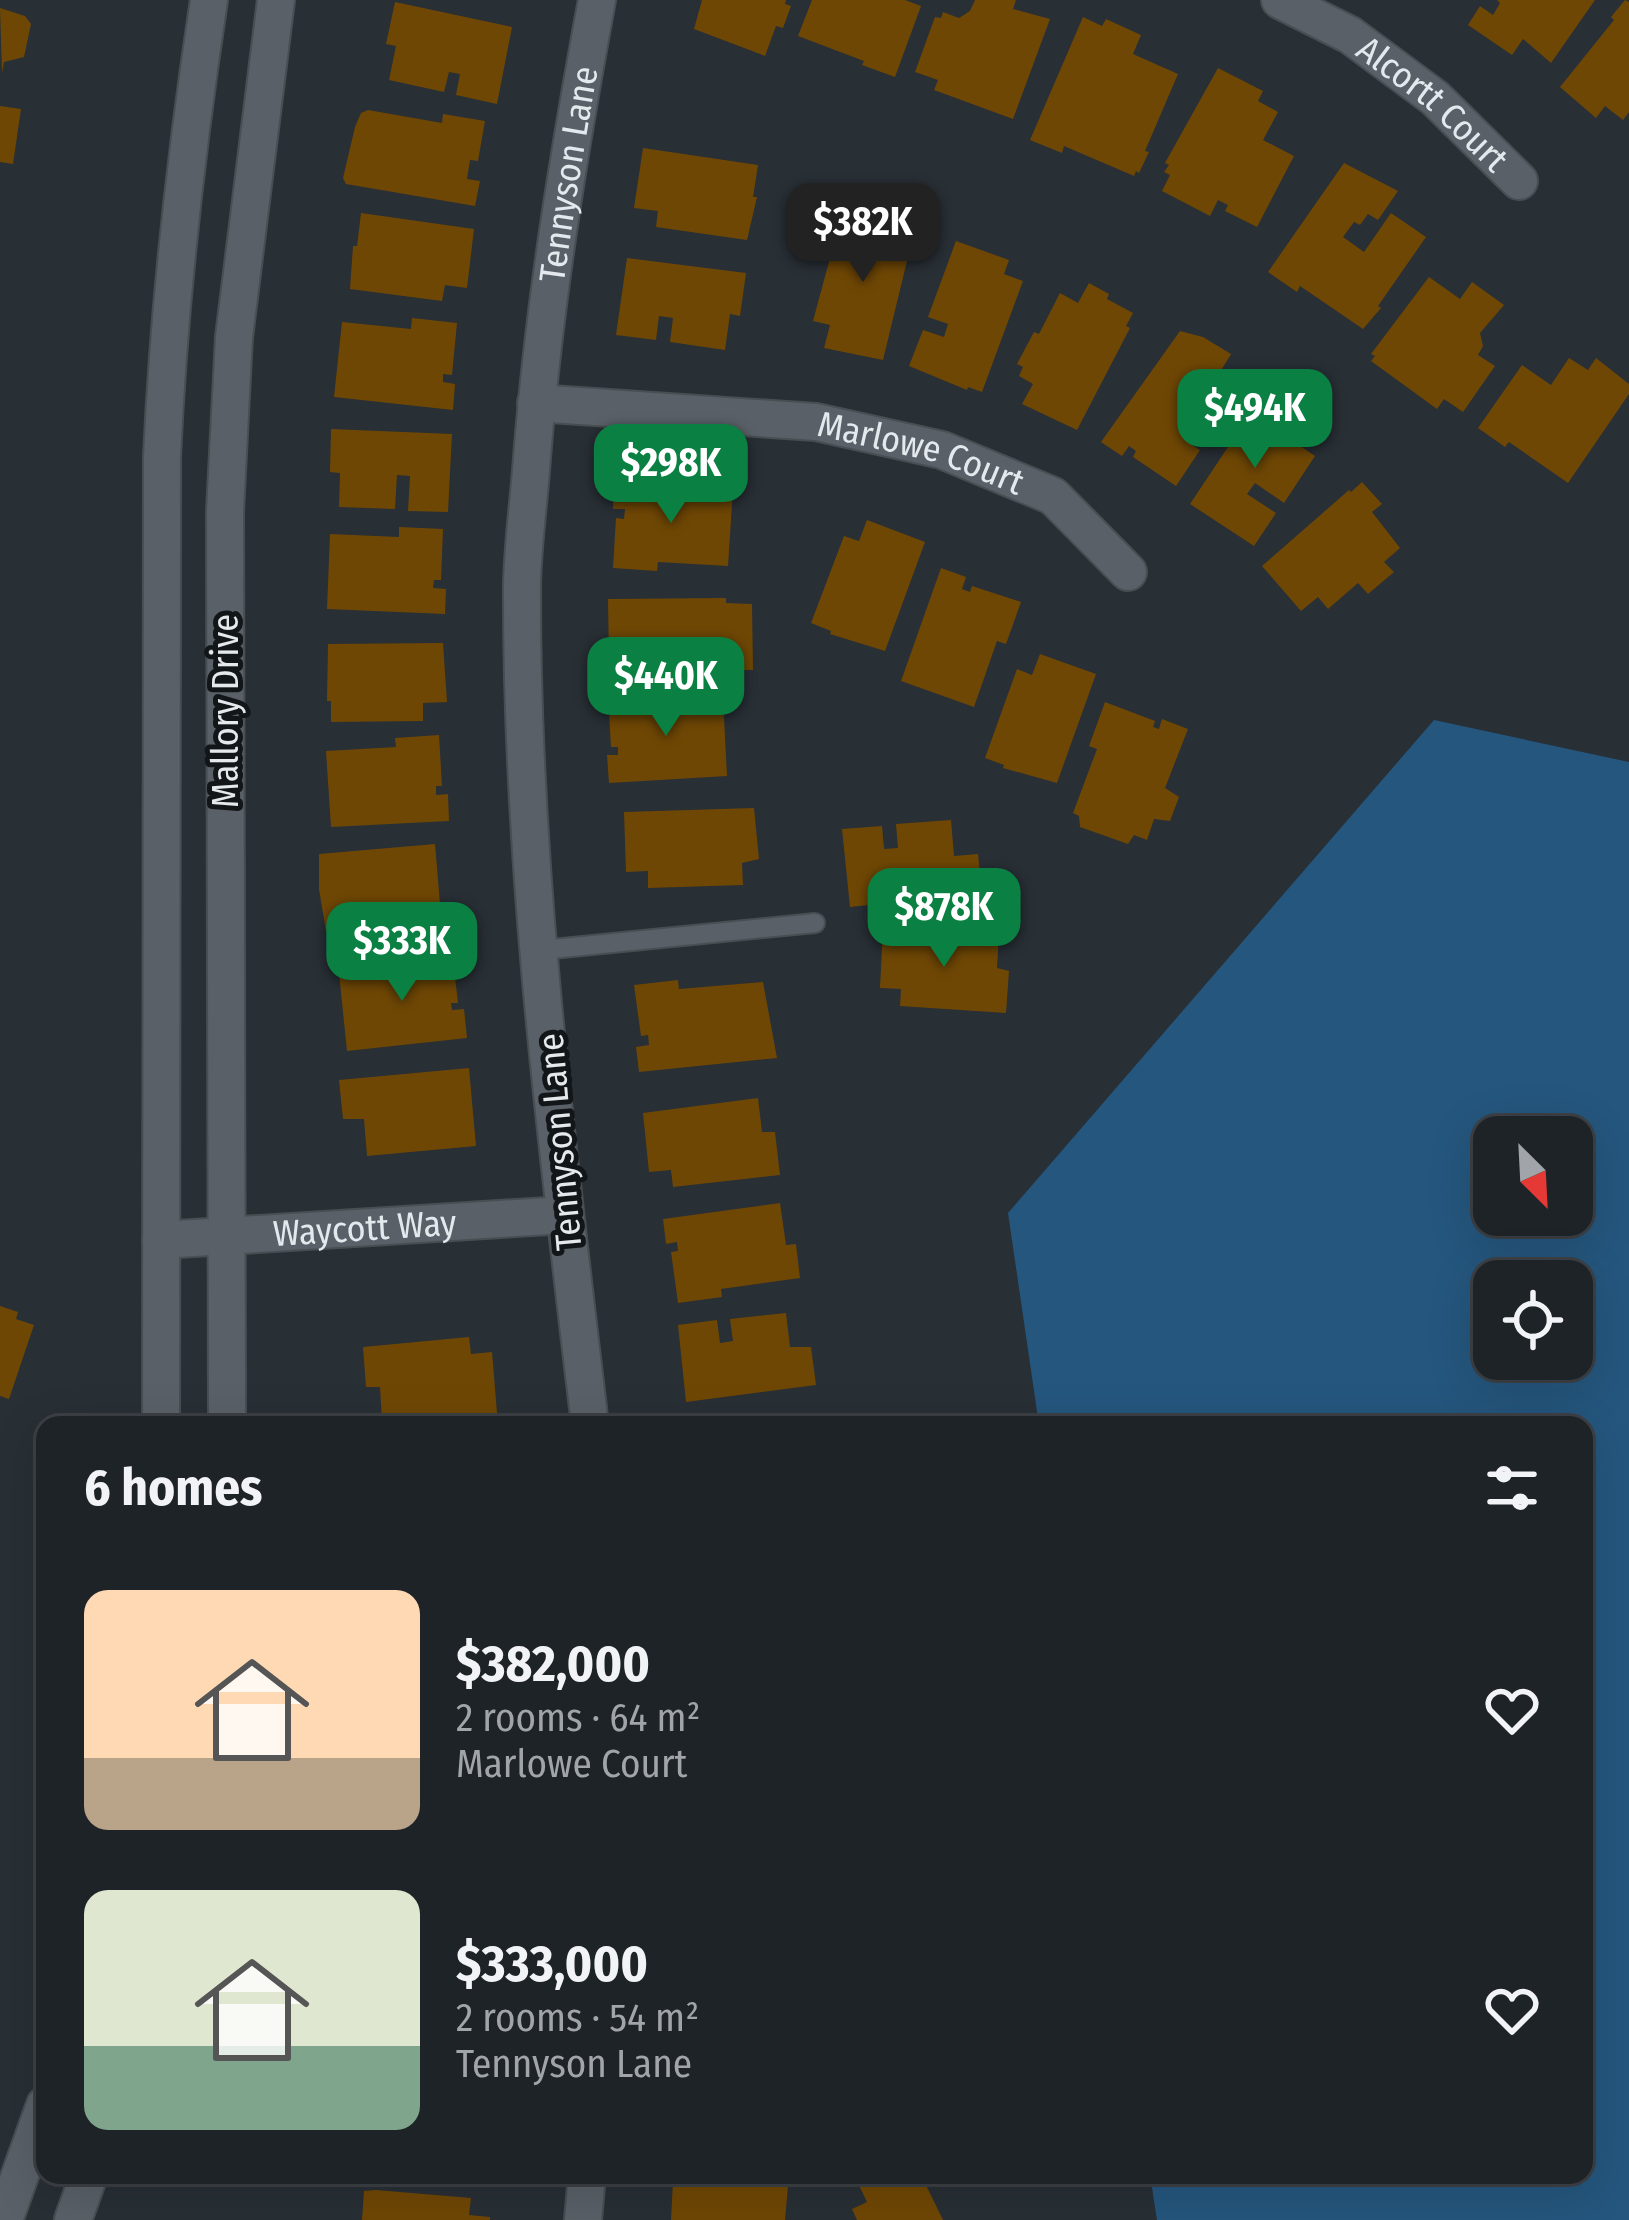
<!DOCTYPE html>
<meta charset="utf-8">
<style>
body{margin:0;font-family:"Fira Sans Condensed",sans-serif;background:#2b2f34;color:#f1f3f6;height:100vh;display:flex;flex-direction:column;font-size:45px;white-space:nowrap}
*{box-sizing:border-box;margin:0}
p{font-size:39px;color:#a1a4a8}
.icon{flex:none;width:66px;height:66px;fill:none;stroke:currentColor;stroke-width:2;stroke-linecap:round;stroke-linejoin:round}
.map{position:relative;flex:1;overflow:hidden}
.side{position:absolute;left:36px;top:1416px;width:1557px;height:768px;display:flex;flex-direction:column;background:#1e2328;border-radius:24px;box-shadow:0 12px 48px #0002,0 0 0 3px #3c4045}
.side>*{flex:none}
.needle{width:78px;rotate:156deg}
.buttons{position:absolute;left:1473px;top:1116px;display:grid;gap:24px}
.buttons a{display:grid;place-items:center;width:120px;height:120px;border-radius:24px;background:#1e2328;box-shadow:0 12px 48px #0002,0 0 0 3px #3c4045;font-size:60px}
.price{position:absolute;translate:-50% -102px;padding:0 27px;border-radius:24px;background:#0b8043;color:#fff;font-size:39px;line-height:78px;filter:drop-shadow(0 3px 6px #0008)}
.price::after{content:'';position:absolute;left:50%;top:72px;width:36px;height:27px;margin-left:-18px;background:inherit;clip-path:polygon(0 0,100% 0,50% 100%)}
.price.active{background:#222;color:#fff}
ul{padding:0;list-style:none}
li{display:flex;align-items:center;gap:36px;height:300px;padding:0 48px}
li span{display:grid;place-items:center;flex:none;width:336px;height:240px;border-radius:24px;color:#555}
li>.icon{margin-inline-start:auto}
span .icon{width:144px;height:144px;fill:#fffc;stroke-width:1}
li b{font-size:51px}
h2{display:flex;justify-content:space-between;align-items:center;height:144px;padding:0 48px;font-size:51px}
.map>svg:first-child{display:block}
.green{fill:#25567d;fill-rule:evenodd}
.building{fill:#6f4705}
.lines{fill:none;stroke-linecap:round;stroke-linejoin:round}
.lane-casing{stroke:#484e52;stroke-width:22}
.street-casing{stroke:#484e52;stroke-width:40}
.secondary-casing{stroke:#484e52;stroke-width:40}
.lane{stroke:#596067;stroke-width:18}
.street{stroke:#596067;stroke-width:36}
.secondary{stroke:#596067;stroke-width:36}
.labels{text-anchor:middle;stroke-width:10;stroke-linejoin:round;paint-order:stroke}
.street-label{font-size:36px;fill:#e4e9ed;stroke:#131619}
</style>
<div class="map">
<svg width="1629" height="2220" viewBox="0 0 1629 2220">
<rect width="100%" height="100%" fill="#282f35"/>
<path class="green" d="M1434,720L1629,762V2220H1157L1150,2175H1584V1425H1039L1008,1213ZM1494,1137H1572V1215H1494ZM1494,1281H1572V1359H1494Z"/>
<g class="building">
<path d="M702,0H786L785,4L791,6L783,28L776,26L765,56L694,29Z"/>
<path d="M812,0H905L921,6L895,77L862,65L864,61L798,36Z"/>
<path d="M975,0H1016L1013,9L1050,19L1013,119L934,90L938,80L915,72L935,17L941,18L943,12L959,18L970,11Z"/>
<path d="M1497,0H1595L1551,63L1523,39L1512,55L1468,25L1480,6L1493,15L1500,3Z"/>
<path d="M1625,0L1629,2V112L1623,120L1605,106L1596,118L1560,87L1614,20L1611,17Z"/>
<path d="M395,2L512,27L497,104L456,95L460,74L449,72L444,92L389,80L396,46L386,44Z"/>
<path d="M0,8L25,16L31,24L24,57L4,62L2,73Z"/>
<path d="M1083,17L1102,26L1106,19L1141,35L1133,54L1178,74L1145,151L1149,152L1139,173L1136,171L1134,176L1064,146L1062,153L1030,140Z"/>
<path d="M1218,68L1263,91L1258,101L1278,112L1263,140L1294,156L1257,227L1225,211L1228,205L1218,200L1210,216L1162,191L1170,175L1164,172L1169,165L1165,163Z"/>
<path d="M0,106L21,109L13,164L0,162Z"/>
<path d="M368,110L442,123L443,114L485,121L478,161L470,160L467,179L480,181L475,206L346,184L343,178L355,127L361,113Z"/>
<path d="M643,148L758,165L753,197H757L747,240L656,227L658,211L634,208Z"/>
<path d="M1344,163L1398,191L1378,220L1368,214L1360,225L1354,222L1343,237L1364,252L1391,213L1426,237L1378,306L1381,308L1363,329L1300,286L1297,292L1268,272Z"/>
<path d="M843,210L886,219L885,226L914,232L883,360L824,348L830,325L813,321Z"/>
<path d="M361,213L474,229L467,288L445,285L442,301L350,289L353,246H357Z"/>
<path d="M956,241L1009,260L1004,274L1023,281L982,392L968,387L967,390L909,366L923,330L944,337L948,324L928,317Z"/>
<path d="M627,258L746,273L740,316L730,314L725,350L670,342L673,318L659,316L656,340L616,335Z"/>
<path d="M1429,277L1460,299L1472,282L1504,305L1480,333L1483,346L1478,355L1495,366L1463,412L1444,399L1437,409L1371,361L1375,356L1371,354Z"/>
<path d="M1089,283L1109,294L1107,299L1133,313L1126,326L1130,328L1077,430L1022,404L1033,384L1019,376L1023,367L1017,364L1034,332L1039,334L1060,293L1078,303Z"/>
<path d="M412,318L457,323L452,375L443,374V382L455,384L453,410L334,397L342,322L411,329Z"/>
<path d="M1180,331L1203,337L1231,354L1217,377L1231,386L1192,445L1200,450L1176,486L1133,457L1136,451L1129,446L1122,456L1101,442Z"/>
<path d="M1569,358L1588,370L1596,358L1629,384V394L1568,483L1509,442L1505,447L1478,428L1522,365L1551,385Z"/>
<path d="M1264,393L1303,420L1290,439L1315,456L1284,503L1255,483L1247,494L1276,513L1254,546L1190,504Z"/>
<path d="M331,429L452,434L448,512L408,511L410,476L397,475L395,509L339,507L340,473L330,472Z"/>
<path d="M614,482L733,489L728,566L658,562L657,571L613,568L616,518L624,519L625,509H613Z"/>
<path d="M1362,482L1382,504L1372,512L1400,548L1384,562L1394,572L1368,594L1358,583L1328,609L1318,597L1301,611L1262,566L1349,490L1351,492Z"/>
<path d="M867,520L925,542L885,651L830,634L831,631L811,623L844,536L859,541Z"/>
<path d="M399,527L443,529L441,580H434L433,588L446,589L445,614L327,609L330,534L399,537Z"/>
<path d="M941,568L966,577L962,589L970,592L972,586L1021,602L1006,644L997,641L974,707L901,681Z"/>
<path d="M726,598V603L752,604L753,670H726L727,675L633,676V659L609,660L608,599Z"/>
<path d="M443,643L447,702L423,703V721L331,722V701H327L328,644Z"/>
<path d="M1040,654L1096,674L1057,783L1003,768L1004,765L985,758L1017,669L1032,675Z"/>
<path d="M654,693V701L723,698L727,776L609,783L607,755H618V747H611L608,695Z"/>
<path d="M1105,702L1155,721L1153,727L1159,729L1162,719L1188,729L1165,788L1179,797L1170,821L1154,819L1147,840L1134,835L1128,844L1080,827L1079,816L1073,813L1097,749L1089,746Z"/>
<path d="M439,735L442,786H436V795L448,794L449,821L331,827L326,751L396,747L395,738Z"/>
<path d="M754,808L759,859L742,863L743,885L648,888V871L626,872L624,812Z"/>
<path d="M951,820L954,856L978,854L982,893L850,907L842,829L882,826L884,849L898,848L896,824Z"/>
<path d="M435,844L440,904L409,906L410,923L326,931L319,889V854Z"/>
<path d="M892,927L999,935L997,968L1009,971L1006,1013L900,1006L901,989L880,988L883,929Z"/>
<path d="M452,951L458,1003H451L452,1010L464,1009L467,1038L347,1051L339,973L407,966L406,956Z"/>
<path d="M678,980L679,989L763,982L777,1058L639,1072L636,1047L649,1045L648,1035L641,1036L634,985Z"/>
<path d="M469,1068L476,1146L367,1156L364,1119H343L339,1080Z"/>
<path d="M758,1098L762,1132H775L780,1175L673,1187L671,1170L649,1172L643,1113Z"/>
<path d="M780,1203L786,1245L796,1244L800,1278L721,1289L722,1297L678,1303L671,1252L678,1251L677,1242L666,1244L663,1219Z"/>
<path d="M0,1306L18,1312L16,1319L34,1325L9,1399L0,1396Z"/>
<path d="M786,1313L790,1347H811L816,1385L686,1402L678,1325L717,1320L720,1343L733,1341L730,1319Z"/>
<path d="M469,1337L471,1354L492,1352L497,1413L382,1421L380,1387H366L363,1347Z"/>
<path d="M681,2175H789L785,2220H671L673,2181L681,2182Z"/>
<path d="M869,2175H921L943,2220H857L852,2209L867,2202L857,2181Z"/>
<path d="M376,2190L471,2198L469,2215L490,2217V2220H362L364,2191Z"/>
</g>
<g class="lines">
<defs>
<path id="lane" d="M542,950L815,923"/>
<g id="street">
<path id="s1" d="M1280,0L1350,35L1435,98L1519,181"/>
<path id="s2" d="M536,403L816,422L942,450L1053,496L1128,572"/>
<path id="s3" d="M161,1240L565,1215"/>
<path id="s4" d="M590,1425C557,1147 521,865 522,584C523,542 529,500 532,458C544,304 569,152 597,0"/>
<path d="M583,2220L587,2175"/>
</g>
<g id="secondary">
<path d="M161,1425L162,457C169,303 186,152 209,0"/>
<path d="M227,1425L225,511L234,337L276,0"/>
<path d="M4,2220L45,2105"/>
<path d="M73,2220L89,2175"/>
</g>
</defs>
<use href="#lane" class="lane-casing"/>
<use href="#street" class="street-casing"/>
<use href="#secondary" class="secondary-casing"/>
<use href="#lane" class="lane"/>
<use href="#street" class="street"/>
<use href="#secondary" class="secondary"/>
</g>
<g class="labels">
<g class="street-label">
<text dy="13" stroke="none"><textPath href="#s1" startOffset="186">Alcortt Court</textPath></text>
<text dy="13" stroke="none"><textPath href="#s4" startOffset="1257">Tennyson Lane</textPath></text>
<text dy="13" stroke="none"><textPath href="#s2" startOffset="390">Marlowe Court</textPath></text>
<text transform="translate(225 711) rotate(-90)" y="13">Mallory Drive</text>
<text transform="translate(559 1142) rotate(-95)" y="13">Tennyson Lane</text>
<text dy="13" stroke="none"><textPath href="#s3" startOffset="204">Waycott Way</textPath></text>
</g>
</g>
</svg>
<div class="buttons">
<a><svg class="needle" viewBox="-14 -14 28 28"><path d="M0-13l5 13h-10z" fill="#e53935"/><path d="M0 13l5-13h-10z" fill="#a1a4a8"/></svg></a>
<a><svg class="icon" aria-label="locate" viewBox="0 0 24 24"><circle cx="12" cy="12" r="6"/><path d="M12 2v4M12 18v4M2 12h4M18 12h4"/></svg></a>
</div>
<b class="price active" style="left:863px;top:285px">$382K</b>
<b class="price" style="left:1255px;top:471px">$494K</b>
<b class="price" style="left:671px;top:526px">$298K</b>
<b class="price" style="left:666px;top:739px">$440K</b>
<b class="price" style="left:944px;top:970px">$878K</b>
<b class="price" style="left:402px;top:1004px">$333K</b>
<section class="side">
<h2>6 homes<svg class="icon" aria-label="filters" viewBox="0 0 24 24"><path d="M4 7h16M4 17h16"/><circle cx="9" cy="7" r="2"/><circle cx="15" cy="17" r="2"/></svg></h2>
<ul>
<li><span style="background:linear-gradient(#ffd9b3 70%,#b9a48a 0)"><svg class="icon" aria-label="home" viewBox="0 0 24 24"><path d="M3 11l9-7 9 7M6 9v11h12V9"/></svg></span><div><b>$382,000</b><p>2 rooms · 64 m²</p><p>Marlowe Court</p></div><svg class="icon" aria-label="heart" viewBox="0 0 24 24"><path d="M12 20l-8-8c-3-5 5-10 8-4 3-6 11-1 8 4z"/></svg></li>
<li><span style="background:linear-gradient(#dfe7d0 65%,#7fa58c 0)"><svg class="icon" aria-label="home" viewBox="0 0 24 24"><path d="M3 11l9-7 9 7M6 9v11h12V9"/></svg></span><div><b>$333,000</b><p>2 rooms · 54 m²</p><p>Tennyson Lane</p></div><svg class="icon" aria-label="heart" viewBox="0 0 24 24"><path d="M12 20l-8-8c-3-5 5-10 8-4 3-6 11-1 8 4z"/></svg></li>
</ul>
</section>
</div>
